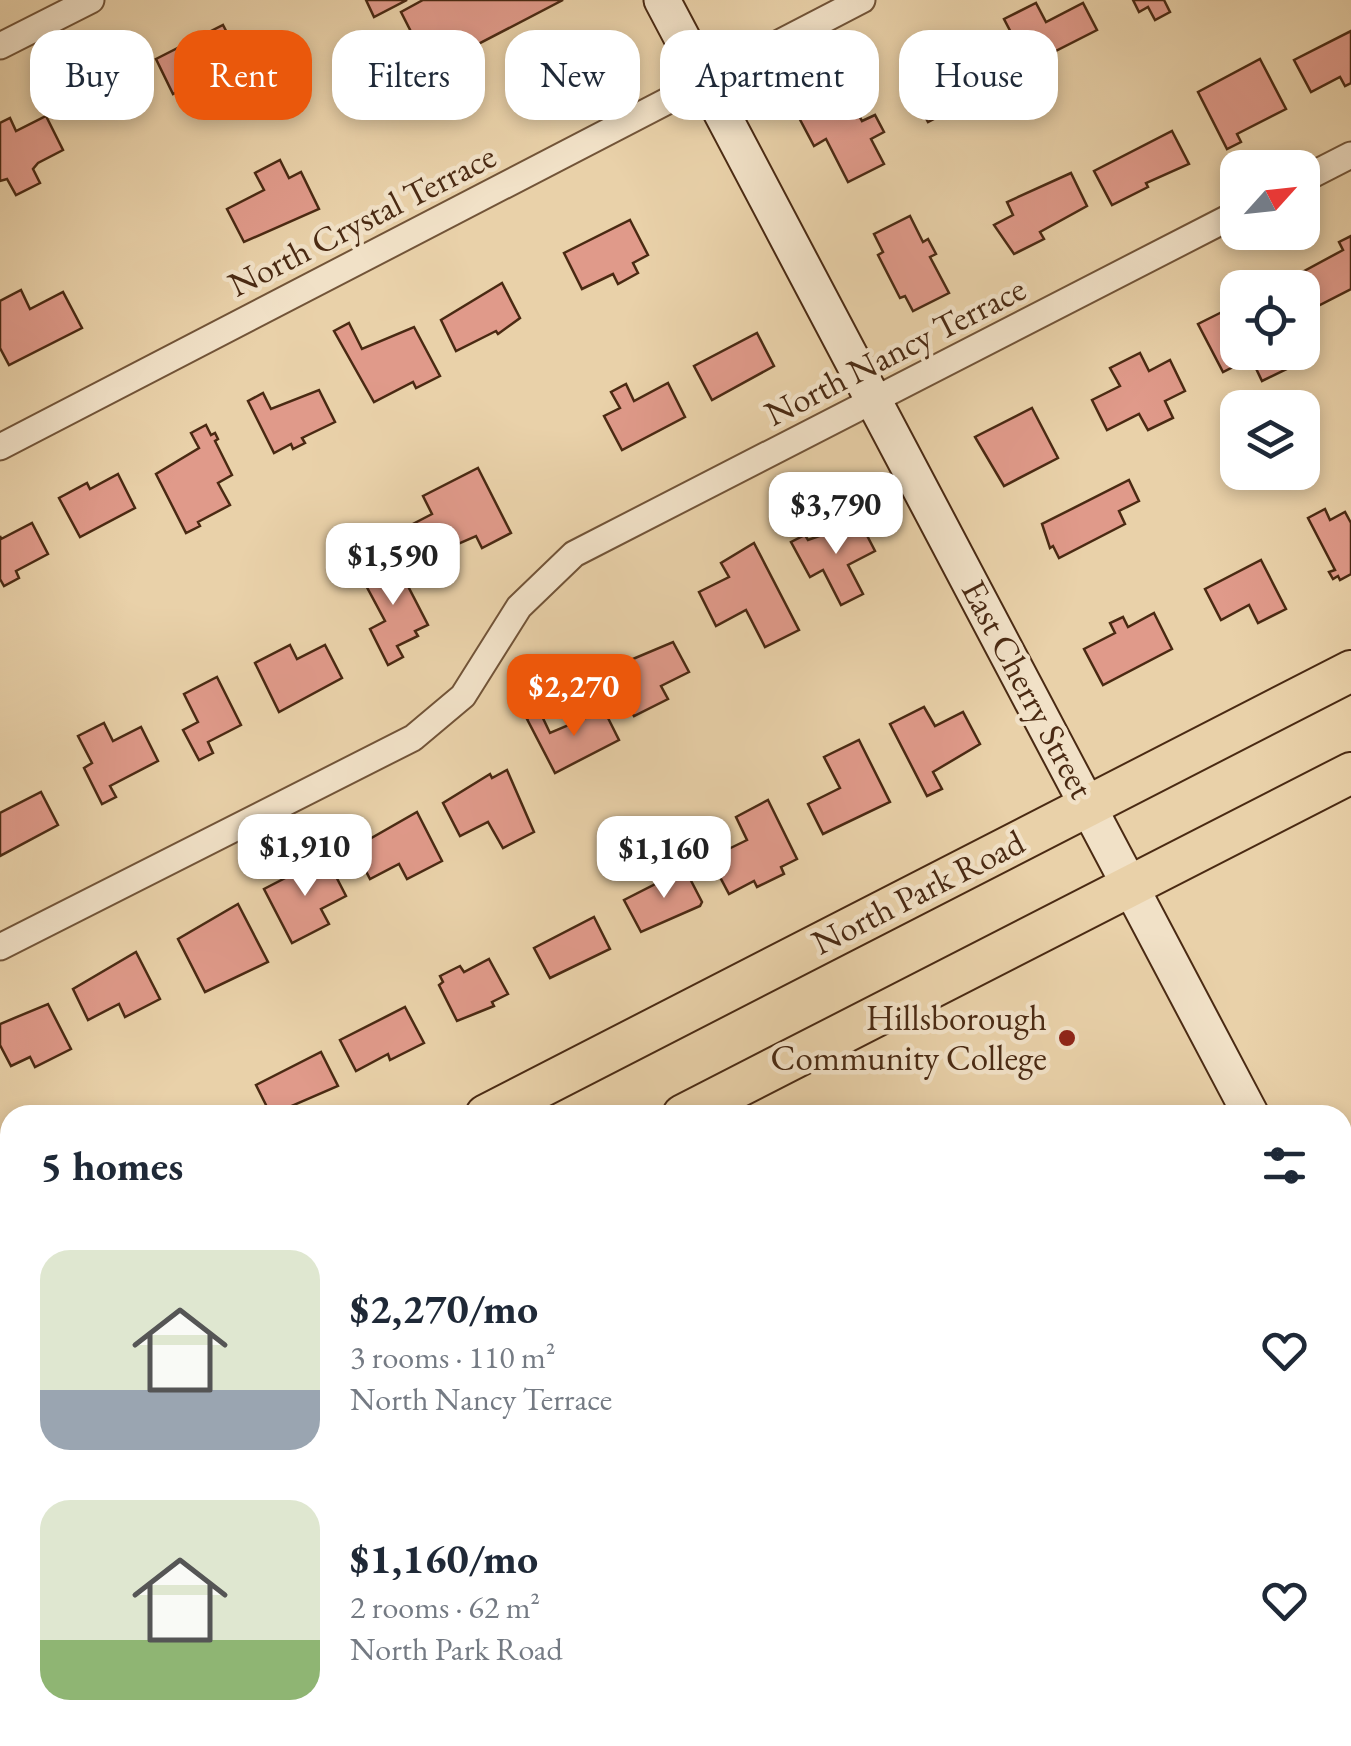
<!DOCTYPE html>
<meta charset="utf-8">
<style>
body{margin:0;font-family:"EB Garamond",serif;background:#f2f2f3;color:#1f2937;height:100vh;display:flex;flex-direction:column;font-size:38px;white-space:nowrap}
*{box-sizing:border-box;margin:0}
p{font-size:32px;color:#747a83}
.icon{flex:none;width:55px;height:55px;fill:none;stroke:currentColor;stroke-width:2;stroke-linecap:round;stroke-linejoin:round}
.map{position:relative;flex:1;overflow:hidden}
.details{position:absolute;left:0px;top:1105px;width:1352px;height:642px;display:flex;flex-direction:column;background:#fff;border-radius:30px 30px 0 0;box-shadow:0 5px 15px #0003}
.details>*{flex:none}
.hud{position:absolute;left:30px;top:30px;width:1292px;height:90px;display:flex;gap:20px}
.needle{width:65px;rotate:63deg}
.fabs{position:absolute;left:1220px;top:150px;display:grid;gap:20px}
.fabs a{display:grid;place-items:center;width:100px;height:100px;border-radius:20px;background:#fff;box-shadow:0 5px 15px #0003;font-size:50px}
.price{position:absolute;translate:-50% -85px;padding:0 22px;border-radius:20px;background:#fff;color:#222;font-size:32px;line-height:65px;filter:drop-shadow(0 2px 5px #0008)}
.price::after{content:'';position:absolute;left:50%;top:60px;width:30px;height:22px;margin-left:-15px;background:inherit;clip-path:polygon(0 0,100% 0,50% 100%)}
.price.active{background:#ea580c;color:#fff}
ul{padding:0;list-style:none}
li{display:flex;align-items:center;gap:30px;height:250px;padding:0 40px}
li span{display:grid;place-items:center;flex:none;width:280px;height:200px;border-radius:30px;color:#555}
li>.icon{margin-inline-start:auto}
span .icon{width:120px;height:120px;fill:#fffc;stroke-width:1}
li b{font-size:42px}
h2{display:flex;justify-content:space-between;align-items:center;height:120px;padding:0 40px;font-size:42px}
.pill{padding:0 35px;border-radius:30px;background:#fff;box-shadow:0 5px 15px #0003;font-size:35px;line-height:90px}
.pill.active{background:#ea580c;color:#fff}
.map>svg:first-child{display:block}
.water{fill:#98b6ae;stroke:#797e70;stroke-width:2.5}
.building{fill:#e09a8a;stroke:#4a2a13;stroke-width:2.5}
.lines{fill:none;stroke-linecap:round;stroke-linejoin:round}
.street-casing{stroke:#725438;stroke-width:29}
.secondary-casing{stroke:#4a2a13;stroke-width:39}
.primary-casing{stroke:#4a2a13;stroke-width:44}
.street{stroke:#f1e1c7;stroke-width:25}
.secondary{stroke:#f1e1c7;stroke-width:35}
.primary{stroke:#e9d1a9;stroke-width:40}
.poi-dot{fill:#8f2418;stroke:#f1e1c7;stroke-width:4}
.labels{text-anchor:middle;stroke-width:9;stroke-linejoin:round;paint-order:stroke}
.street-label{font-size:35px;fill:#4a2a13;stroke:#f1e1c7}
.poi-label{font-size:35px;fill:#4a2a13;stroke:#f1e1c7;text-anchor:end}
</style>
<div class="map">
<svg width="1351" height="1746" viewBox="0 0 1351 1746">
<rect width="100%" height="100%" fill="#e9d1a9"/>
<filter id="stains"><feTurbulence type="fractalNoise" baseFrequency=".002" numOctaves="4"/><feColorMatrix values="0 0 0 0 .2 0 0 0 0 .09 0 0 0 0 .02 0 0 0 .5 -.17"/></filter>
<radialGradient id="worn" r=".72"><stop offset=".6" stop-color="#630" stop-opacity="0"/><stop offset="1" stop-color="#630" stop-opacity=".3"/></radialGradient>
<path class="water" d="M10,1541V1673L0,1676V1546Z"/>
<g class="building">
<path d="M366,0H407L374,17Z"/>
<path d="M423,0H563L430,69L401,12Z"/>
<path d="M1133,0H1164L1170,12L1155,20L1148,7L1139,12Z"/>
<path d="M1036,3L1046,22L1083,3L1097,30L1028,65L1004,19Z"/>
<path d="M223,25L242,61L173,94L156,59Z"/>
<path d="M1351,31V83L1345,86L1340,77L1311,92L1294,60Z"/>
<path d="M966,40L991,89L928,122L908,84L928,74L925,69L945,59L942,52Z"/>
<path d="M1260,59L1286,109L1237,134L1241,142L1227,149L1198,92Z"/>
<path d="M844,87L862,121L875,115L884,132L871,139L884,164L848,182L826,139L814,146L796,112Z"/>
<path d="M46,116L63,150L38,163L33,169L40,183L16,195L7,179L0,181V123L10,118L16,131Z"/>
<path d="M1172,131L1189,164L1146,183L1148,187L1112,205L1094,171Z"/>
<path d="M280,160L289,178L301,172L319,209L244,242L227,209L264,190L255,173Z"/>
<path d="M1071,173L1087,206L1040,232L1044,239L1014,254L994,225L1013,215L1007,202Z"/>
<path d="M910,216L923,242L928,239L936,254L930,257L949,293L913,311L905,296L900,298L878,255L883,252L874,234Z"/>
<path d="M630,220L648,255L633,263L638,273L618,284L613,274L582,289L564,253Z"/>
<path d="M1351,236V289L1312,309L1295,276L1343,250L1339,242Z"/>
<path d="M502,283L520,318L498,334L496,331L456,351L441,320Z"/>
<path d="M21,290L30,309L63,292L82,328L9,365L0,348V301Z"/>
<path d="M1226,310L1238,327V352H1283L1291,367L1262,381L1251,358L1223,372L1198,324Z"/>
<path d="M349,323L362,349L414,327L440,376L416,388L413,382L374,402L334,331Z"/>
<path d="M757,333L774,366L712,400L694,366Z"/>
<path d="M1140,353L1149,371L1170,360L1185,391L1165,401L1173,418L1148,430L1139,414L1107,430L1092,400L1120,386L1110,368Z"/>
<path d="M668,383L685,417L622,450L604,416L620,408L611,392L626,384L634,401Z"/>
<path d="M319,390L335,422L302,438L305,443L293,449L291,444L274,453L248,401L263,393L271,409Z"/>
<path d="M1032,408L1058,458L1004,486L975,437Z"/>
<path d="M206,425L211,435L215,433L218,439L215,441L232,475L218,483L230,505L198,522L200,526L186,533L156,474L199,448L191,433Z"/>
<path d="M478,468L511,533L482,548L476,536L426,558L409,526L432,514L423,496Z"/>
<path d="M118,474L135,508L80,537L59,498L87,483L90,489Z"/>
<path d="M1129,480L1139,501L1119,511L1125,524L1059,558L1053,546L1050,548L1042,524Z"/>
<path d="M1325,509L1330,520L1345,512L1351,523V574L1340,580L1338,576L1333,579L1329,572L1335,570L1308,518Z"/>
<path d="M858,518L875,551L848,565L863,594L841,605L823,570L810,577L791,542L805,535L808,540L828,533Z"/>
<path d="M32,523L48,554L16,571L19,578L4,586L0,579V536L1,539Z"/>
<path d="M754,543L799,630L765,647L746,610L716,626L699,592L729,577L721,563Z"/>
<path d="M374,556L381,568L395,561L428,625L415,631L418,636L397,646L403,657L388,665L370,629L385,621L362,578L370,574L363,561Z"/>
<path d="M1261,560L1286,609L1258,623L1249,605L1221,620L1205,589Z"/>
<path d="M1154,613L1172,649L1103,685L1084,649L1115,633L1110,623L1123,617L1128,627Z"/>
<path d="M673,642L689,672L661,686L668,699L634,716L609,675L623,668L621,664Z"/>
<path d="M290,645L297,659L325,645L342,678L279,712L255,663Z"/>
<path d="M217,677L241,725L208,742L213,753L199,760L183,730L198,722L184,694Z"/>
<path d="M924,707L935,726L963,712L980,744L933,772L942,789L927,796L890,724Z"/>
<path d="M604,710L619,740L555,773L527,719L540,712L550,733Z"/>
<path d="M104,723L113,741L141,727L158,761L110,786L116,797L102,804L84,768L92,763L78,736Z"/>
<path d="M859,740L890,802L823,834L808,804L840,788L824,757Z"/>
<path d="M507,770L534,832L503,848L488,822L460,836L443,803L490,774L492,778Z"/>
<path d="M41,792L58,825L0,856V813Z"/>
<path d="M768,800L797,859L781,867L784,874L757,887L754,881L729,894L710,858L747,840L736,817Z"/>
<path d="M417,812L442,861L407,879L399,864L370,879L354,848Z"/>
<path d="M326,857L346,896L321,909L329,924L292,943L264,889Z"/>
<path d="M685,869L702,902L700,906L641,932L624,900Z"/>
<path d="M238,904L268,962L205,992L178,939Z"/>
<path d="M594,917L610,949L550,978L534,948Z"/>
<path d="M136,952L160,999L125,1017L119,1004L88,1020L73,989Z"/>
<path d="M489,959L508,994L492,1002L494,1006L457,1021L439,985L443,982L440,976L460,966L464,972Z"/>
<path d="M48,1004L71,1049L35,1067L30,1057L11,1066L0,1045V1024Z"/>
<path d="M405,1007L424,1043L390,1060L388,1054L356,1071L340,1040Z"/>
<path d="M321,1052L338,1086L271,1115L256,1085Z"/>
<path d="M3,1200L10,1213V1257L0,1262V1202Z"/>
<path d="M36,1738H149L152,1746H39Z"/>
</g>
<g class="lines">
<defs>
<g id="street">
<path d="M0,46L91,0"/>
<path d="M1302,180L1351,155"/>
<path d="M0,447L862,0"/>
<path d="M0,947L413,738L463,696L519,607L574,554L1238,213"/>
<path d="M647,1738L652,1746"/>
<path d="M404,1746L424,1738"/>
</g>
<g id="secondary">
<path d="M662,0L1251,1115"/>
<path d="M1342,1282L1351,1297"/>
</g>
<g id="primary">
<path d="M486,1115L1351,671"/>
<path d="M683,1115L1351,773"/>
<path d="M0,1365L10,1360"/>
<path d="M0,1461L10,1456"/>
</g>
</defs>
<use href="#street" class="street-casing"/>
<use href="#secondary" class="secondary-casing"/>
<use href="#primary" class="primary-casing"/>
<use href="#street" class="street"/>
<use href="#secondary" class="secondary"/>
<use href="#primary" class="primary"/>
</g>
<circle class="poi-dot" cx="1067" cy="1038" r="10"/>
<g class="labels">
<g class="street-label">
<text transform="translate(362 220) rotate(-27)" y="12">North Crystal Terrace</text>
<text transform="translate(895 351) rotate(-27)" y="12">North Nancy Terrace</text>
<text transform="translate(1028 689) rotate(62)" y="12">East Cherry Street</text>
<text transform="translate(918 892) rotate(-27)" y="12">North Park Road</text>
</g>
<g class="poi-label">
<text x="1047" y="1030">Hillsborough<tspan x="1047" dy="40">Community College</tspan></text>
</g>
</g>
<rect width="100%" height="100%" filter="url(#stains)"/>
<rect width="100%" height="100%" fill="url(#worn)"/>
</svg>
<div class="fabs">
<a><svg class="needle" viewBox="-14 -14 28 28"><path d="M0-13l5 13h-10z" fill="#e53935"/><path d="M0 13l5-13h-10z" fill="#747a83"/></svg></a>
<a><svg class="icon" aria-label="locate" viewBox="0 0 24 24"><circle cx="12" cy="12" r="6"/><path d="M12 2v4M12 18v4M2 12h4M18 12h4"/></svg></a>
<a><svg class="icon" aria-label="layers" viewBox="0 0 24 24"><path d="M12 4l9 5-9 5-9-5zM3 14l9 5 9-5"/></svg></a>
</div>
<b class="price" style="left:836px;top:557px">$3,790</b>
<b class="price" style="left:393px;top:608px">$1,590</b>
<b class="price active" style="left:574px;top:739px">$2,270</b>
<b class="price" style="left:305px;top:899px">$1,910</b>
<b class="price" style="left:664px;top:901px">$1,160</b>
<div class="hud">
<a class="pill">Buy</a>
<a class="pill active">Rent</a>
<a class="pill">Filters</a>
<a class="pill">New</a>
<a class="pill">Apartment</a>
<a class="pill">House</a>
</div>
<section class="details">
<h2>5 homes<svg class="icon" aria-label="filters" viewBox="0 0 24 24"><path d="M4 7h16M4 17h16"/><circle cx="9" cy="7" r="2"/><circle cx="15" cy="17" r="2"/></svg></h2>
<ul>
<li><span style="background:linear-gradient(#dfe7d0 70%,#9aa5b1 0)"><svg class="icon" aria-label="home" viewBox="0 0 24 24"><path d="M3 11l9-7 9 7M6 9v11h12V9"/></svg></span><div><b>$2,270/mo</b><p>3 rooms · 110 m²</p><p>North Nancy Terrace</p></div><svg class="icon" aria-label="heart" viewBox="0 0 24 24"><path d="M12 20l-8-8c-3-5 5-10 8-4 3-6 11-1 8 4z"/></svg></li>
<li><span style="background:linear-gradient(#dfe7d0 70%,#8fb573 0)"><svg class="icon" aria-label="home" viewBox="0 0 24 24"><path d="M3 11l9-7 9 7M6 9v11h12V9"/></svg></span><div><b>$1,160/mo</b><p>2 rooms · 62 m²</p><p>North Park Road</p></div><svg class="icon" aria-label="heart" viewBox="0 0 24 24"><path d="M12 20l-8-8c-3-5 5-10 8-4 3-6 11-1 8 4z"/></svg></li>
</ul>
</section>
</div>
